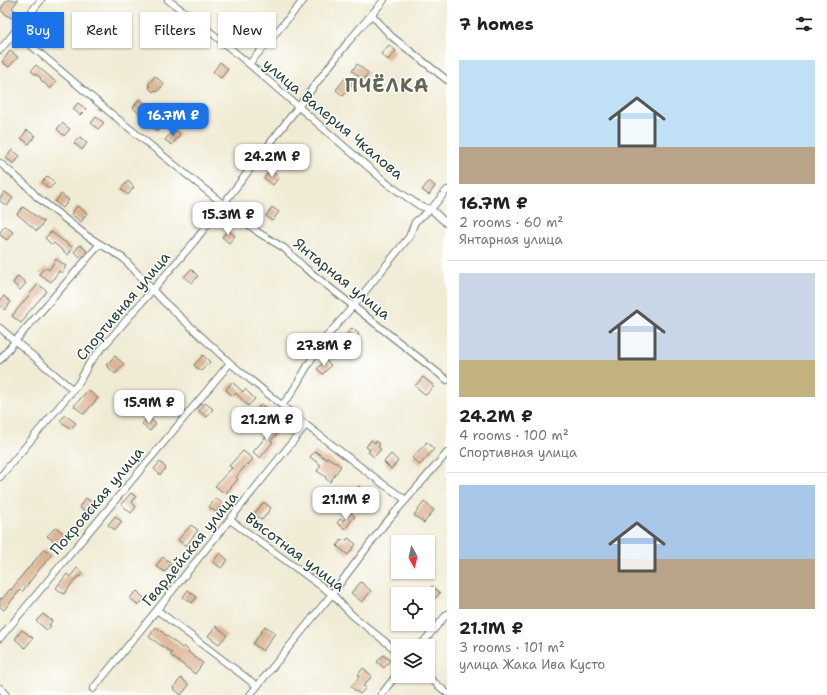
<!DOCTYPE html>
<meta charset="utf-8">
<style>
body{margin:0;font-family:"Shantell Sans",sans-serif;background:#f6f6f6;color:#202124;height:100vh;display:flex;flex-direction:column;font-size:15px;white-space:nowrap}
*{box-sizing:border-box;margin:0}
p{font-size:13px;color:#757577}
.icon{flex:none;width:22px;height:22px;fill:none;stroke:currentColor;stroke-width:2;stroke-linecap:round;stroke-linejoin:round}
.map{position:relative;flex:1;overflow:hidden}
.sheet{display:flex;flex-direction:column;background:#fff;width:380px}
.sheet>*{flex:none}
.banner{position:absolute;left:12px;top:12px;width:375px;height:36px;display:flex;gap:8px}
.needle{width:26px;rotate:172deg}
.tools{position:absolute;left:391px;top:535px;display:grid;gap:8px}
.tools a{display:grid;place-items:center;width:44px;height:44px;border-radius:0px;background:#fff;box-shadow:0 1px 3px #0004;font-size:20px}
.price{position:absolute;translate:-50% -34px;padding:0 9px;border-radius:8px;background:#fff;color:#222;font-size:13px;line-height:26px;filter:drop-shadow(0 1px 2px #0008)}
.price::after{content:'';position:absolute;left:50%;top:24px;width:12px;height:9px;margin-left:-6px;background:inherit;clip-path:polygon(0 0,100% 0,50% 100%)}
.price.current{background:#1a73e8;color:#fff}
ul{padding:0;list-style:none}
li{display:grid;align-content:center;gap:8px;height:212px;padding:0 12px}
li+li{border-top:1px solid #e0e0e0}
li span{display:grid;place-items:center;height:124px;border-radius:0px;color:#555}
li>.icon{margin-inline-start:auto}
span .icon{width:72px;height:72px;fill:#fffc;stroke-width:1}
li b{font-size:17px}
h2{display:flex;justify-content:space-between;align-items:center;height:48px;padding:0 12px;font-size:17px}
.chip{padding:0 14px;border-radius:0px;background:#fff;box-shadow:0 1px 3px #0004;font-size:14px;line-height:36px}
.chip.current{background:#1a73e8;color:#fff}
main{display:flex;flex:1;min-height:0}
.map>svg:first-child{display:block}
.building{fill:#ddb493}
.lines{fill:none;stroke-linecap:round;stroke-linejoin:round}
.minor-casing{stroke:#687a6c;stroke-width:8}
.minor{stroke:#fff;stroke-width:6}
.labels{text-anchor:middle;stroke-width:3;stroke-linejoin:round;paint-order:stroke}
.street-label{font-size:15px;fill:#1f3d34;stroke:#fff}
.district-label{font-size:19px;font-weight:bold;letter-spacing:1px;fill:#626755;stroke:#fff}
</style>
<main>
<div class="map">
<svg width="447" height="695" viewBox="0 0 447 695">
<rect width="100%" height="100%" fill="#fff"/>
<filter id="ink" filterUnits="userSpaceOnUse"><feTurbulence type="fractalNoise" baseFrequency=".025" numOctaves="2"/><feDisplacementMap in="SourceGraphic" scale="8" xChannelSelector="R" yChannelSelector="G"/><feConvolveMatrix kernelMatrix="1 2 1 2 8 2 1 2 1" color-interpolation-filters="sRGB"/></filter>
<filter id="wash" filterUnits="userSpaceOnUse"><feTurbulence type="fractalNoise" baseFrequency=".012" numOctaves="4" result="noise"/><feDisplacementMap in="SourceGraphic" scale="16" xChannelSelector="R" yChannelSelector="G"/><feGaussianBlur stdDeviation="0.9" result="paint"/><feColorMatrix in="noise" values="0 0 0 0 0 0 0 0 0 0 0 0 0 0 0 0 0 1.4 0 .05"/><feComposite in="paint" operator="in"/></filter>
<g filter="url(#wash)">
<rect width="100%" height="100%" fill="#f0ebd4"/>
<g id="blocks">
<g class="building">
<path d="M7,0H18L12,8L16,11L11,18L0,10Z"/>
<path d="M39,22L49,29L43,36L34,29Z"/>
<path d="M90,22L95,27L92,30L95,32L87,40L80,34Z"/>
<path d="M389,45L396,51L388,60L381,54Z"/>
<path d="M10,51L18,57L9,67L2,62Z"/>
<path d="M220,62L228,69L221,78L213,72Z"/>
<path d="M357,64L368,73L363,80L352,71Z"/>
<path d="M36,65L56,82L50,89L40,79L41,78L31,71Z"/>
<path d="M155,76L164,84L157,92L155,90L153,92L149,88L150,86L148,85Z"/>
<path d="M346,77L353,83L343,96L336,90Z"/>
<path d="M139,99L147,105L140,114L133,108Z"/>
<path d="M78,103L86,109L80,115L73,109Z"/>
<path d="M159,113L167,120L157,131L149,124Z"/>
<path d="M96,117L104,123L98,129L91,123Z"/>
<path d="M62,123L70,129L64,136L57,129Z"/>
<path d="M174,129L180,134L172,145L165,140Z"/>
<path d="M27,130L35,136L29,144L21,138Z"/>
<path d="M80,137L87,143L82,150L74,143Z"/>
<path d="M12,150L20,156L14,164L6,158Z"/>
<path d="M287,153L295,159L289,167L281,162Z"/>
<path d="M270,170L279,177L273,185L264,178Z"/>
<path d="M48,176L55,183L49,189L42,182Z"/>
<path d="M128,181L134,187L128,195L121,189Z"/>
<path d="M429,181L435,186L429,195L422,190Z"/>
<path d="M5,192L13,198L7,206L0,201V198Z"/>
<path d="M61,194L69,200L63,208L55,202Z"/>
<path d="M77,206L87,213L81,222L71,214Z"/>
<path d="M23,207L44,222L37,231L17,214Z"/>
<path d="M272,207L279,212L272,221L266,216Z"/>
<path d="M5,226L13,232L7,240L0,235V232Z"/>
<path d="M228,230L235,236L229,243L222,237Z"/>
<path d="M51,232L73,248L68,255L54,243L52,245L45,238Z"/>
<path d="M80,245L87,251L82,258L74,252Z"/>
<path d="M56,259L66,266L62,273L59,271L51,282L39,274L45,267L49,270Z"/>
<path d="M191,269L198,276L192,283L184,277Z"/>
<path d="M18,276L26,283L20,290L13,283Z"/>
<path d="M38,284L47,291L26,315L27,316L21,323L12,316Z"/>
<path d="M4,296L11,302L5,310L0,305V301Z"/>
<path d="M352,328L359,334L353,342L346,336Z"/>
<path d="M203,355L210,362L201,371L194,365Z"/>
<path d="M115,356L124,364L115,374L106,365Z"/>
<path d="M325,360L331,365L323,374L317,369Z"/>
<path d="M423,377L434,386L426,395L415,386Z"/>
<path d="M232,382L243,392L245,389L255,399L248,406L236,393L233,396L226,390Z"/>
<path d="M88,390L98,398L84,414L74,406Z"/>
<path d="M167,393L176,401L170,408L161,400Z"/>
<path d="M205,403L213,409L207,417L199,411Z"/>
<path d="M261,405L269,410L264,417L256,410Z"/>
<path d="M65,415L76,423L71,429L60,421Z"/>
<path d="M148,417L156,424L150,431L142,424Z"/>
<path d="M274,424L281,429L271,441L273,442L260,458L253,452L269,433L268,432Z"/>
<path d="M371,440L375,443L376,441L380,444L378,447L381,449L374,457L368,452L370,450L366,447Z"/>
<path d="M427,442L434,449L420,465L412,458Z"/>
<path d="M243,451L253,459L248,465L247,464L236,477L238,479L225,494L215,486L232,468L229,466Z"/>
<path d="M315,451L326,459L327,457L341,466L330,482L325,478L326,477L317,471L321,465L310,457Z"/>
<path d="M391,454L398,461L391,469L384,462Z"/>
<path d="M160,462L166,468L160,475L154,469Z"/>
<path d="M359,486L368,494L362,502L352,494Z"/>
<path d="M131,493L136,497L132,502L136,507L131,513L121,504Z"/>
<path d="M86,498L95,505L88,514L79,507Z"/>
<path d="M216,498L223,504L216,512L209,507Z"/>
<path d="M264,502L271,508L262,520L254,514Z"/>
<path d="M424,502L434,510L424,523L414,515Z"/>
<path d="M350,512L355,516L345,529L337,523L340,519L343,521Z"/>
<path d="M115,516L122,522L115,530L108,525Z"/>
<path d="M191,525L198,530L186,546L178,540Z"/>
<path d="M56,527L65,535L57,544L47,536Z"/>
<path d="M348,538L356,544L348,555L337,546L342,539L345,542Z"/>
<path d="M44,549L52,555L38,571L22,592L20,590L4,610L0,607V598L2,599L10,589L11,590L27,569H28Z"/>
<path d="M220,553L228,560L221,568L213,562Z"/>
<path d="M163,557L171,563L165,572L156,566Z"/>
<path d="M77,568L83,573L80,577L78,576L64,594L56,588L67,574L70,577Z"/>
<path d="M361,582L371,591L362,602L351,593Z"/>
<path d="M432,586L440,593L434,599L427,593Z"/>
<path d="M188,590L197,597L192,603L183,597Z"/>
<path d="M137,591L145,599L138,605L130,598Z"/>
<path d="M43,614L52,621L49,625L51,626L47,630L36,621Z"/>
<path d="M216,626L227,635L219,644L208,636Z"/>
<path d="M265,626L275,633L263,651L253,644Z"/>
<path d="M156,627L182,648L184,646L189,651L188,652L203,663L195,674L170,655L172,653L149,637Z"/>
<path d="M22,630L33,638L25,648L15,639Z"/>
<path d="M383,655L390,660L384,668L377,662Z"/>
<path d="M363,668L372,676L363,686L366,688L360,694L351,687L360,676L358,675Z"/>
<path d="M181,678L189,685L181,695L173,688Z"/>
</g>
</g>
</g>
<g filter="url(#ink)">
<use href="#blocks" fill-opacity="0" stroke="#687a6c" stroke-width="1"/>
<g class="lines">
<defs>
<g id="minor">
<path d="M168,0L201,24L249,64L389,185L420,206L431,209L447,224"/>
<path d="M372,15L391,36L447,80"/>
<path d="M15,32L113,115L223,204L259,233L284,248L305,268L447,380"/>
<path d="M0,50L41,0"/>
<path d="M249,64L304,0"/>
<path d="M0,163L26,185L37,197L87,236L123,258L163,301L230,363L306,425L383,484L406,500"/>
<path d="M0,328L73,390"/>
<path d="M0,360L15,341L100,244"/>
<path d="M282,405L291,394L321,343L354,305L409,237L415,222L431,209L447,190"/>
<path d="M0,477L78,384L90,362L194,242L348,42L384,0"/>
<path d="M230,520L332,594L352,615L398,652"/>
<path d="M157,610L257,686"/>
<path d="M0,638L230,363"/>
<path d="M420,646L447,614"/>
<path d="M427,676L447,693"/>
<path d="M0,688L6,695"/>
<path d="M93,689L306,425"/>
<path d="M250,695L332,594L384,525L447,453"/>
<path d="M381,695L398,673"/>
</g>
</defs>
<use href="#minor" class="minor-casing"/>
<use href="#minor" class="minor"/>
</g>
</g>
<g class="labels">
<g class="street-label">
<text transform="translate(333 119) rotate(40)" y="5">улица Валерия Чкалова</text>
<text transform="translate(342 279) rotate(39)" y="5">Янтарная улица</text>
<text transform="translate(123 306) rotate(-50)" y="5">Спортивная улица</text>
<text transform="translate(97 501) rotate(-50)" y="5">Покровская улица</text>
<text transform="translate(190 549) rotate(-51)" y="5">Гвардейская улица</text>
<text transform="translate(295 552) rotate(37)" y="5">Высотная улица</text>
</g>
<g class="district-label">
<text x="387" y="92">ПЧЁЛКА</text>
</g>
</g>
</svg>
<div class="tools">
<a><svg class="needle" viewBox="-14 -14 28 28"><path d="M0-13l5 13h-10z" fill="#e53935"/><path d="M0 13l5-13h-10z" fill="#757577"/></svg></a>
<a><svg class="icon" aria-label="locate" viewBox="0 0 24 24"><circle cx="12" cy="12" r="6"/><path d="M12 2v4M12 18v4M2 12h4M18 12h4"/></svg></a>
<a><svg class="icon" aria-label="layers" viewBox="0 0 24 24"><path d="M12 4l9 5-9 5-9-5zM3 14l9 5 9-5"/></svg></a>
</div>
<b class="price current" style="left:173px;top:137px">16.7M ₽</b>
<b class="price" style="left:272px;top:178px">24.2M ₽</b>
<b class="price" style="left:228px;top:236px">15.3M ₽</b>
<b class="price" style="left:324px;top:367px">27.8M ₽</b>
<b class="price" style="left:149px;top:424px">15.9M ₽</b>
<b class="price" style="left:267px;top:441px">21.2M ₽</b>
<b class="price" style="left:346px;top:521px">21.1M ₽</b>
<div class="banner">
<a class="chip current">Buy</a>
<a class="chip">Rent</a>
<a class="chip">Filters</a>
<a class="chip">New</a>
</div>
</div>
<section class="sheet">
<h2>7 homes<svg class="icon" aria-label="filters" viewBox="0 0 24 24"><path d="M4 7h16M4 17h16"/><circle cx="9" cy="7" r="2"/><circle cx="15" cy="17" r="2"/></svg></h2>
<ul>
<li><span style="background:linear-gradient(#bfe0f5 70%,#b9a48a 0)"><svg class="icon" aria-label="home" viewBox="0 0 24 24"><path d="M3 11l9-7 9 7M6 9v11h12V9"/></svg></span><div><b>16.7M ₽</b><p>2 rooms · 60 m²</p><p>Янтарная улица</p></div></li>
<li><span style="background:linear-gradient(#c9d6e8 70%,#c2b280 0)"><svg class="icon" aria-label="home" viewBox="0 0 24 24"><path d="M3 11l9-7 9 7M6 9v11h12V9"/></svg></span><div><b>24.2M ₽</b><p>4 rooms · 100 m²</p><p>Спортивная улица</p></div></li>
<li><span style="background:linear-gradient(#a9c7e8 60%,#b9a48a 0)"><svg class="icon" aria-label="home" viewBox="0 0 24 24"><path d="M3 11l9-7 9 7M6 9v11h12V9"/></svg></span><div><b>21.1M ₽</b><p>3 rooms · 101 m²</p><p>улица Жака Ива Кусто</p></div></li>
</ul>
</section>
</main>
